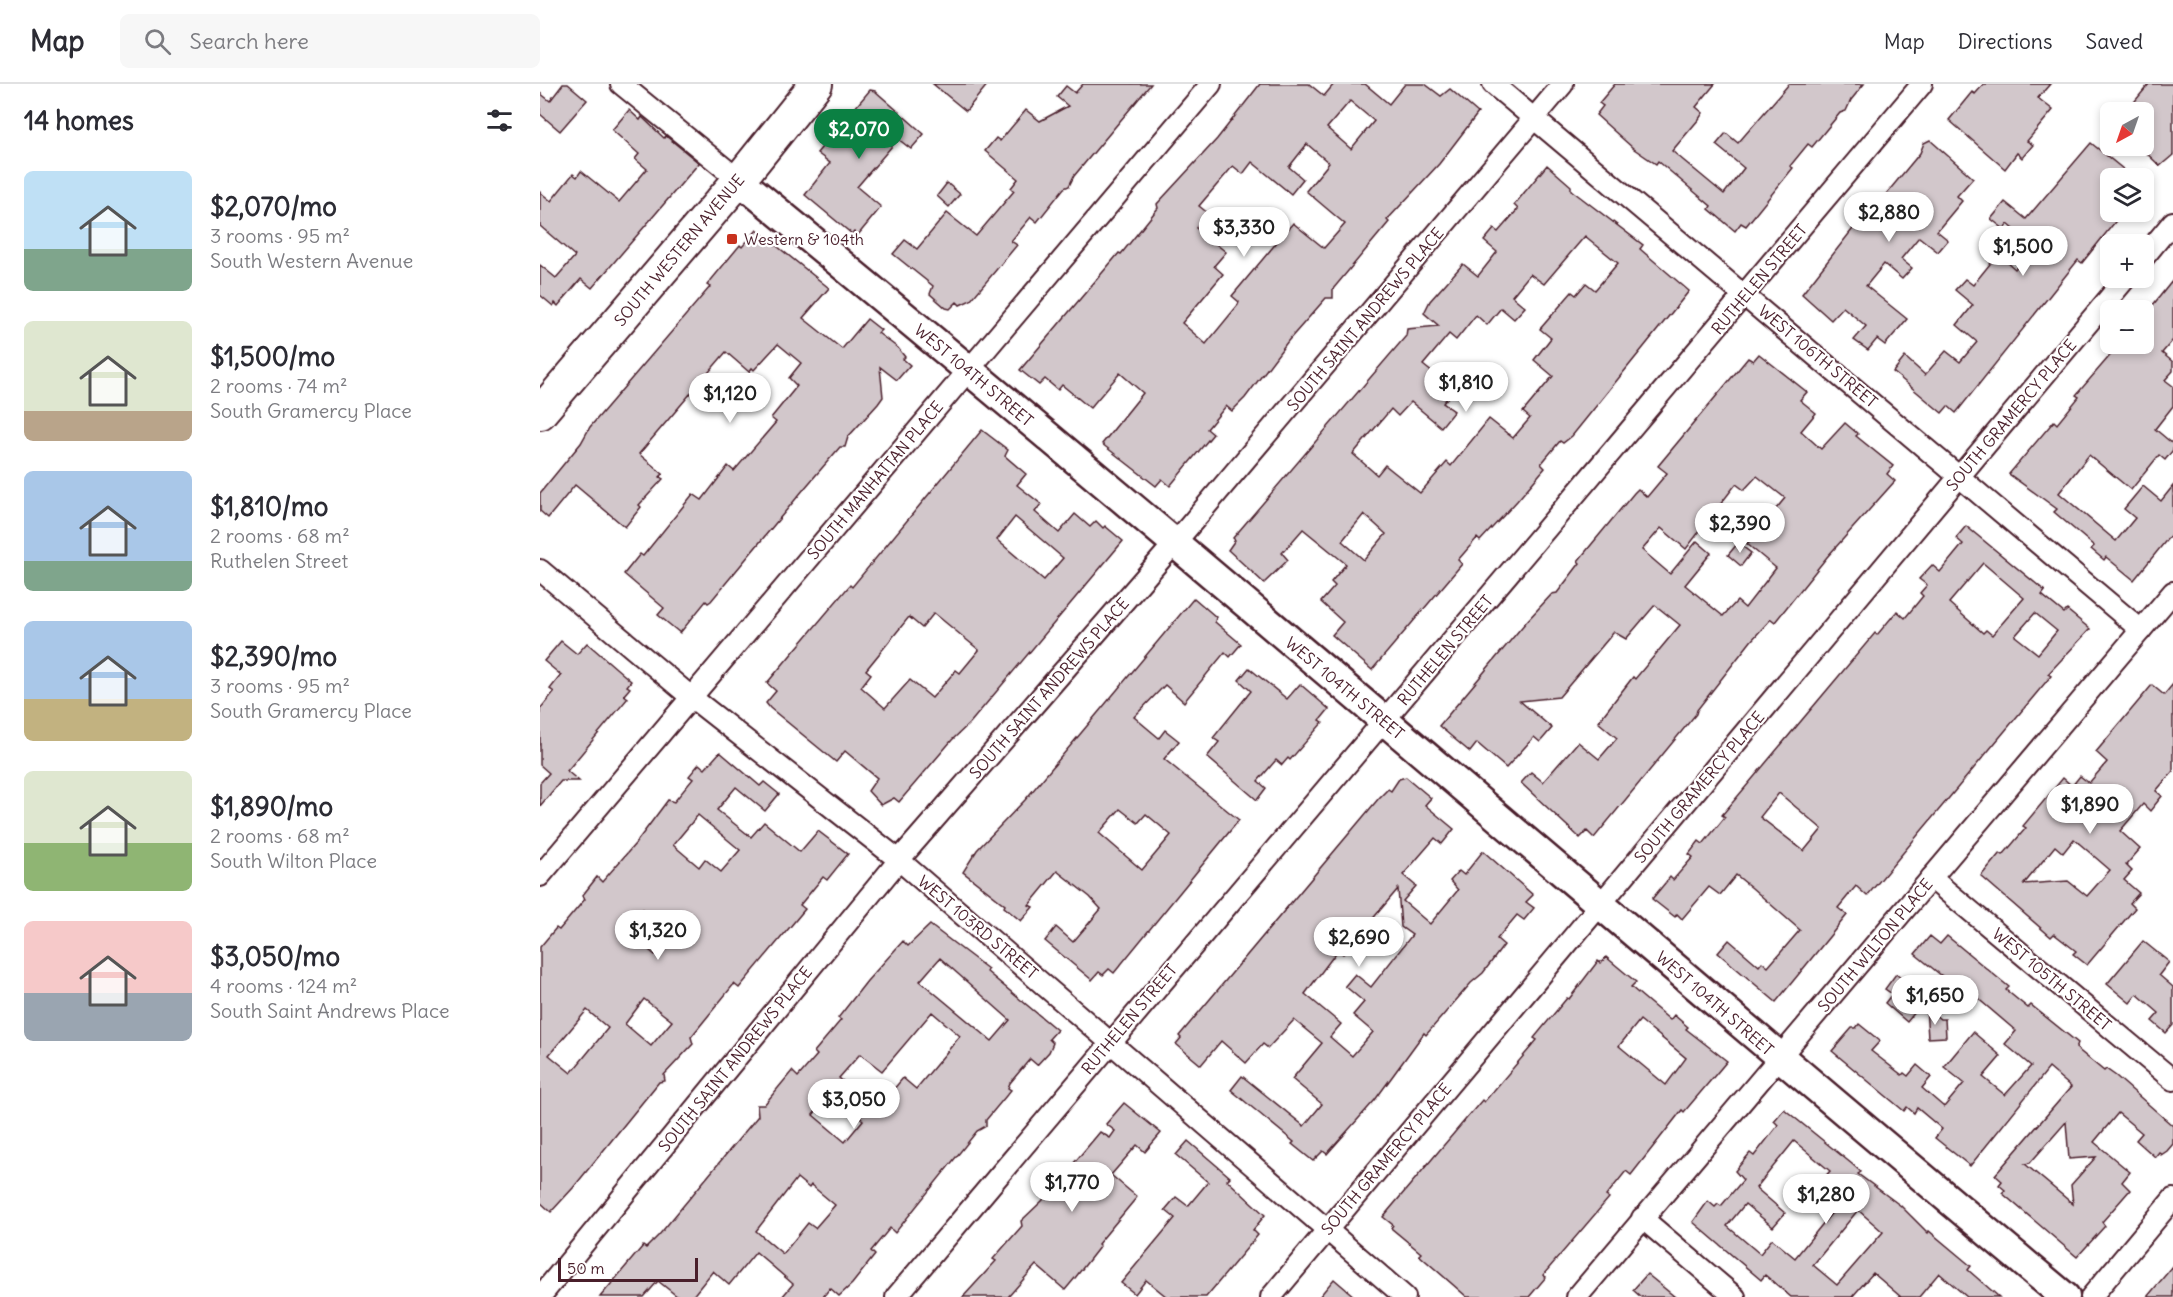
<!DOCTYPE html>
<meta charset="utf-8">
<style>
body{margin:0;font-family:Delius,sans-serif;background:#f7f7f7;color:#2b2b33;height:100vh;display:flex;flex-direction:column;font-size:22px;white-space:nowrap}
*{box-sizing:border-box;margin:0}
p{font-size:20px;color:#7c7c81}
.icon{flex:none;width:33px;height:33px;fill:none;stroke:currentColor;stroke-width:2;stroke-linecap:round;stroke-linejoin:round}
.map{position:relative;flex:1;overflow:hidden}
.drawer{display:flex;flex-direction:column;background:#fff;width:540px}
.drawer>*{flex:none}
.needle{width:39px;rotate:220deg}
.buttons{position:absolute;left:1560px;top:18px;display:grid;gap:12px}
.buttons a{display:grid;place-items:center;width:54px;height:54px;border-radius:9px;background:#fff;box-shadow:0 3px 9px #0003;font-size:30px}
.scale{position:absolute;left:18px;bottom:15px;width:140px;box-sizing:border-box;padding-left:6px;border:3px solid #4a1f2b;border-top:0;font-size:16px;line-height:21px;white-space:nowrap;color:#4a1f2b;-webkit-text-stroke:4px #fff;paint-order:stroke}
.price{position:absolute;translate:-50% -51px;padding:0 14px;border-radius:21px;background:#fff;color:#222;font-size:20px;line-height:39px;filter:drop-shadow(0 2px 3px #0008)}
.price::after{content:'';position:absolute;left:50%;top:36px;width:18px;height:14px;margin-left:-9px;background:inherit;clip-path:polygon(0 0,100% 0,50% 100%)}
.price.active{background:#0b8043;color:#fff}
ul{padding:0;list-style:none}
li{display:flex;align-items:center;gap:18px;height:150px;padding:0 24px}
li span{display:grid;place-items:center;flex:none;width:168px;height:120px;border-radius:9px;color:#555}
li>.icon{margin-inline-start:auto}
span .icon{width:72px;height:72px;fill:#fffc;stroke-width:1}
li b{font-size:26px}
h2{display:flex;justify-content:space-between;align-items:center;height:72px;padding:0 24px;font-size:26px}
header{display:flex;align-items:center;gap:36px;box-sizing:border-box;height:84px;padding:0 30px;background:#fff;border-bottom:2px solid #e1e1e2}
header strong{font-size:28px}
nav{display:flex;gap:33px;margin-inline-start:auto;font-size:21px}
.search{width:420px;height:54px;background:#f7f7f7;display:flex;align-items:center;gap:15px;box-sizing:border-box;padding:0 21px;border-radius:9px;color:#7c7c81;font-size:22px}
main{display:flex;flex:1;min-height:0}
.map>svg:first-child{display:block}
.building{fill:#d2c7cb;stroke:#4a1f2b;stroke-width:1.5;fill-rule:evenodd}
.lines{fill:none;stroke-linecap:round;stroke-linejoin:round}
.street-casing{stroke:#4a1f2b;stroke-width:24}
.secondary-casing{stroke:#4a1f2b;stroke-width:33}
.primary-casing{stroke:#4a1f2b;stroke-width:36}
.street{stroke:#fff;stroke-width:20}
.secondary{stroke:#fff;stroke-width:28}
.primary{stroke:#fff;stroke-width:32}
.poi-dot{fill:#c8321e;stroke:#fff;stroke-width:2}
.labels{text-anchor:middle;stroke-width:4.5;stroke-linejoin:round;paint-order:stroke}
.poi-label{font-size:16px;fill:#4a1f2b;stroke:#fff;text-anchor:start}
.street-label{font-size:16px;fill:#4a1f2b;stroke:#fff}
</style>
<header>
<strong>Map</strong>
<div class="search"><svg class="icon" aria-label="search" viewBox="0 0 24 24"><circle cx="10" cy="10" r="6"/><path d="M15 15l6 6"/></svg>Search here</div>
<nav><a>Map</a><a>Directions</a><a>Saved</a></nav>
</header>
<main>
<section class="drawer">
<h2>14 homes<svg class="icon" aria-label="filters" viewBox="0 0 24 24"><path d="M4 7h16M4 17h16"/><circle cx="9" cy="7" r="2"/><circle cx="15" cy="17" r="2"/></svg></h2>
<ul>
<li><span style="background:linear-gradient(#bfe0f5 65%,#7fa58c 0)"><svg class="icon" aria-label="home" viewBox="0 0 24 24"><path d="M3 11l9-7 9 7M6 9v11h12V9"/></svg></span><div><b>$2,070/mo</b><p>3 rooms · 95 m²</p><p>South Western Avenue</p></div></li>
<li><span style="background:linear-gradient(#dfe7d0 75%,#b9a48a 0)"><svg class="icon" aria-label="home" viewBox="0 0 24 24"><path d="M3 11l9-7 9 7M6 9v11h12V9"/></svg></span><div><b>$1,500/mo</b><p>2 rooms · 74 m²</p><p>South Gramercy Place</p></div></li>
<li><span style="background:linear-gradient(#a9c7e8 75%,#7fa58c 0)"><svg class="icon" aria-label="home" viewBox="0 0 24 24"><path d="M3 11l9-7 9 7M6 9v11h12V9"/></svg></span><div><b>$1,810/mo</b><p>2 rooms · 68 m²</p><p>Ruthelen Street</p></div></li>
<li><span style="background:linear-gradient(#a9c7e8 65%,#c2b280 0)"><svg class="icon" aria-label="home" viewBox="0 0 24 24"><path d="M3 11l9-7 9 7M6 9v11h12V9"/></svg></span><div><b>$2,390/mo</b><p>3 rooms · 95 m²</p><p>South Gramercy Place</p></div></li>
<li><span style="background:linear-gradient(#dfe7d0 60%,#8fb573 0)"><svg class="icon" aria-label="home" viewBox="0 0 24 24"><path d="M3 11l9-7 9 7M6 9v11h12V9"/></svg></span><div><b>$1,890/mo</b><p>2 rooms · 68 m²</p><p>South Wilton Place</p></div></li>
<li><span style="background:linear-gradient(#f6c9c9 60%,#9aa5b1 0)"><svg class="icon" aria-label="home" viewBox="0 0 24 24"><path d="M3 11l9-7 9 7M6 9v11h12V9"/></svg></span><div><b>$3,050/mo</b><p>4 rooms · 124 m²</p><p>South Saint Andrews Place</p></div></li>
</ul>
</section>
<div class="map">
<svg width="1633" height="1213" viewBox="0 0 1633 1213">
<rect width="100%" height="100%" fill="#fff"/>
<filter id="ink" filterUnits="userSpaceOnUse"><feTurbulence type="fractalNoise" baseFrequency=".0167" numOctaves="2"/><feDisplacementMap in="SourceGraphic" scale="12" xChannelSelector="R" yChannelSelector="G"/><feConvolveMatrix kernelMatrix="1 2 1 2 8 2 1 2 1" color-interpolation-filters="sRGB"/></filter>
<g filter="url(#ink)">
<g class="building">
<path d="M23,0H28L47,16L20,47L0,30V9L10,17Z"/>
<path d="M393,0H448L426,27Z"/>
<path d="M543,0H611L534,92L529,102L524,104L497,138L491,133L471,157L477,161L431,216L420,221L417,218L410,225L406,224L390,210L393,202L353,170L365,156L377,165L407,129L436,152L474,107L471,104L478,95L445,67L456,54L460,57L486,26L500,37L528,22L517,13L526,2L535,9Z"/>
<path d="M720,0H769L784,12L794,0H825L849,20L865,0H885L901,12L910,5L938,29L899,80L847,136L849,138L793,205V214H786L748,257L705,314L692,327L686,322L667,345L673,350L630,402L622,395L616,402L562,360L603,309L580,289L550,324L522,301L518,306L505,295L499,301L480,286L579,169L581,170L618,124L617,120L677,55ZM810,17L834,37L811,65L787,44ZM767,60L789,79L766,107L805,140L784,164L753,139L692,212L699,218L698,221L666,260L642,239L683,190L674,182L686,168L656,144L669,130L659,122L693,82L703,90L712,78L751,110L763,95L749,83Z"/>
<path d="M1075,0H1175L1156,23L1163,29L1159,35L1132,67L1184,110L1204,84L1176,61L1186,49L1198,59L1249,0H1324L1311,16L1306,27L1300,29L1272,63L1268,60L1250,82L1253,84L1206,142L1201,139L1195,147L1169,125L1171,122L1158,111L1118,77L1116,80L1094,65L1056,31L1063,22L1059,19Z"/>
<path d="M1444,0H1510L1498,14L1513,26L1487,57L1493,61L1482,74L1477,69L1465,85L1409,36L1432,8L1435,10Z"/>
<path d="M1609,0H1633V71L1620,82L1604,67V28H1586Z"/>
<path d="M330,6L335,7L384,50L371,65L358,55L317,103L341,123L318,151L314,148L312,150L265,111L290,79L277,69Z"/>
<path d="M89,26L100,36L102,33L124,54L126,52L159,79L52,204L41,195L18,222L15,219L13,222L0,211V181L16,194L35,172L0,142V108L11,117L33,90L37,93L41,87L79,118L107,85L95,75L99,70L72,46Z"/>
<path d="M1390,56L1433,94L1417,112L1422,117L1397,147L1408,156L1398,168L1379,153L1361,175L1372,184L1362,195L1344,180L1326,202L1367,235L1345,261L1337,255L1328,266L1314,256L1326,242L1303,223L1291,236L1262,210L1326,128L1337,121L1380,69L1384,59Z"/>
<path d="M1551,59L1594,94H1570V128H1583L1542,179L1538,176L1416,329L1408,322L1402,329L1353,288L1365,273L1385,291L1406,267L1420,278L1437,258L1417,241L1433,221L1415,206L1425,195L1433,201L1458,170L1475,185L1494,162L1468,140L1464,145L1451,135L1465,118L1486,135Z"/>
<path d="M1007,81L1031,102V106L1103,161L1100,165L1149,207L1032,352L1023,359L1020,357L1001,380L1005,384L977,417L940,457L937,454L918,476L922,480L832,586L792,551L803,538L781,518L795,502L791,498L806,480L763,445L742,469L748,476L724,499L688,466L695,456L693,454L866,252L867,245L899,242L884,229L890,217L923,180L938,192L957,168L944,157L954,145L958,148L978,125L974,121ZM1045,152L1078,179L1055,206L1046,199L1036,211L1032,208L1000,245L1011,254L994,276L1013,292L983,328L990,334L973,354L949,335L911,382L907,378L880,409L845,381L837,391L813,370L851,325L858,332L871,318L901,343L914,327L903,319L914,306L883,281L909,250L916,256L936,231L947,241L961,224L974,235L985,223L972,212L990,190L1004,200ZM824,430L846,450L824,476L802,457Z"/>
<path d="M407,99L420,110L409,123L397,112Z"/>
<path d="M217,146L289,204L263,234L302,265L327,235L341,246L338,249L358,264L365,273L363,275L370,281L357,296L340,283L343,313L338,320L308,353L305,363H300L264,405L171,517L168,519L166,517L140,549L118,531L124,524L84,490L100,470L103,472L153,410L162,416L188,382L194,387L236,338L231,334L257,302L249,294L261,279L238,260L214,286L212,284L209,288L186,268L99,370L123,390L120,393L123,395L99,421L101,423L85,443L35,401L8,434L0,427V409L41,359L50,343L170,203L167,201L200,161L202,163Z"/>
<path d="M1633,196V256L1622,269L1633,278V287L1625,296L1633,302V322L1615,345L1633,360V366L1625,376L1619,371L1591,406L1549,371L1519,409L1576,457L1595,434L1584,425L1603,402L1621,417L1633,402V448L1594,496L1566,473L1564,476L1551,465L1554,462L1514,428L1517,425L1469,390L1514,337L1517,340L1539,313L1536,311L1580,260H1604V232Z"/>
<path d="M1219,270L1267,308L1260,316L1276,329L1261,347L1281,365L1305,339L1318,350L1316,352L1353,382L1347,390L1355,397L1287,473L1235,538L1231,535L1211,557L1157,626L1156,630L1054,754L1047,747L1040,754L981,699L991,688L1003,698L1038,658L1059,675L1077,654L1058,638L1093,593L1095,595L1140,541L1115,521L1086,555L1074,548L1019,613L980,617L1012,644L1000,658L994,653L966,684L937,659L930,668L899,642L986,538L1012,510L1017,509L1040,479L1038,477L1051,461L1094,409L1098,405L1107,413L1127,389L1118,382L1208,274L1213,277ZM1217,392L1245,414L1207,460L1236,484L1205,524L1197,517L1183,532L1145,501L1171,469L1157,457L1130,490L1102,466L1121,444L1146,465L1196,400L1204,406Z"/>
<path d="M442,346L468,366L465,372L486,390L477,401L501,420L495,428L519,449L535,430L550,443L556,437L563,444L565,442L583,457L430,639L412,656L359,718L354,714L341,721L328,707L337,694L305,667L296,678L230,624L226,619L236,607L227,599L310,501L312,503ZM475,433L523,474L504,496L457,456ZM394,529L439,566L420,589L416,586L392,614L370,596L345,624L321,603L331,590L326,586L369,533L382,544Z"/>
<path d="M1426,442L1505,507L1502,511L1524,529L1527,526L1550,545L1508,590L1511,592L1495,611L1327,812L1316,802L1298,824L1307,831L1236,918L1178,869L1189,856L1219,882L1222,878L1228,883L1260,846L1212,804L1196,791L1180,811L1169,803L1142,835L1137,830L1135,833L1112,815L1130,793L1133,796L1153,773L1149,770L1159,757L1163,760L1185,733L1182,731L1335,549L1337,551L1357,527L1365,534L1383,512L1380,509L1387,501L1379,495L1392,481L1400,488L1423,460L1416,454ZM1443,479L1484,514L1452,551L1446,546L1443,549L1409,519ZM1495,529L1517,547L1498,570L1475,552ZM1239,709L1282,745L1264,767L1220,733Z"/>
<path d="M1198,459L1211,469L1201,482L1188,471Z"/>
<path d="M654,514L676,533L675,538L701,560L690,573L685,568L644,618L625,601L594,633L619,654L625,646L639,657L624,675L699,736L574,889L569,885L563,891L559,888L552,896L505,857L516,843L533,858L561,825L550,813L517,787L489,821L493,823L481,837L464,823L465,821L423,788L437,766L485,716ZM580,725L598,739L606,730L631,751L602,786L559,749Z"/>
<path d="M21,557L37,570L47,559L91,597L87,602L90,604L84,611L88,614L27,687L39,697H21L0,722V699L9,689L0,681V625L14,608L10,605L21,591L4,577Z"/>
<path d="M709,584L747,615L760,600L789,625L780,636L783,638L750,676L748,674L742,681L736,676L718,697L726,704L717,716L667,673L679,658L673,654L711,607L699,596Z"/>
<path d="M1633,600V687L1616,707L1622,712L1610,727L1603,720L1580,747L1600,765L1586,781L1592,787L1584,796L1599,809L1590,819L1595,824L1547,881L1533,870L1536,867L1514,850L1511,853L1441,792L1460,769L1463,771L1486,744L1483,742L1523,694L1532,702L1540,692L1549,699L1567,678L1556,668L1612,601L1624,611ZM1534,755L1570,786L1547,812L1528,797L1484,800L1515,762L1523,769Z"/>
<path d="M180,668L220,702L224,698L239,710L225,727L196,703L177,726L211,753L224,738L260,768L278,747L308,770L287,796L283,793L260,821L265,825L199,904L194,900L151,953L153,960L124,991L125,997L119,998L33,1104L11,1128L0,1118V863L16,844L19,846L45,815L42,812L57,793L62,798L95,760L128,716L134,718L153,695L149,692L159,680L165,685ZM158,731L200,766L181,788L165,775L159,783L133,761ZM103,825L133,850L115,871L86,847ZM104,915L132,937L111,962L85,940ZM47,926L68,944L31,989L9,971Z"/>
<path d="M866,693L891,714L885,721L914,745L902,760L895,754L863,791L876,802L863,817L890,840L918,806L910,797L919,787L924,791L943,767L993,811L986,818L994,824L984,836L977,831L957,855L964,861L943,889L931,899L886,951L884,949L835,1016L787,1070L783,1067L773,1077L752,1060L754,1058L691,1006L702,992L764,1042L782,1020L752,995L782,959L754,936L728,964L723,960L706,979L681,957L661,981L636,960L641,954L639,952L839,714L848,705L851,707L859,695ZM858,805L861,843L872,851L831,903L815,890L805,902L824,918L813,931L833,948L812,972L790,953L801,940L765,910L798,866L803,870Z"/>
<path d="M390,841L448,885L446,887L517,946L509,955L513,959L509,968L497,981L490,975L470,999L468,1004L471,1006L446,1036V1042L437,1047L355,1149L350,1144L331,1167L335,1171L312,1200L299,1212L290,1204L283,1213H242L253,1200L216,1168L189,1201L173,1187L152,1213H138L118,1197L104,1213H60L103,1162L106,1164L119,1151L218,1032L217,1021H224L252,987L258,993L277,971L274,968L301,936L298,934L327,897L363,857L368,862ZM400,874L470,936L452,957L380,897ZM392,928L420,952L376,1005L363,994L337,1025L299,994L320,970L342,987ZM291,1009L323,1036L305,1058L273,1031ZM257,1094L269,1104L271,1101L295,1121L275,1144L268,1139L243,1170L216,1147Z"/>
<path d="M1390,852L1400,860L1407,852L1469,903L1466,906L1488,924L1491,921L1538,959L1536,964L1564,987L1566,985L1576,992L1633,1042V1060L1627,1067L1621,1071L1619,1068L1615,1073L1596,1056L1602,1049L1578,1029L1554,1058L1590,1088L1582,1098L1590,1106L1562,1138L1565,1142L1537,1173L1462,1109L1465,1106L1459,1101L1462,1097L1455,1091L1531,1003L1509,984L1430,1082L1395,1054L1402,1045L1377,1024L1374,1029L1367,1023L1364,1027L1292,967L1312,944H1316L1319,940L1340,957L1331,967L1362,991L1364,989L1368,992L1377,981L1391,993L1382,1004L1404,1023L1424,999L1404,983L1433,948L1461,972L1443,993L1465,1011L1491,982L1465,960L1476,947L1422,901L1418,905L1375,870ZM1526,1038L1529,1075L1556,1073L1531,1101L1533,1120L1485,1080L1490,1079Z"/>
<path d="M1603,857L1629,878L1619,891L1633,903V941L1626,949L1612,937L1619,929L1597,910L1590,919L1567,900Z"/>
<path d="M1066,873L1096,898L1091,903L1130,936L1134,931L1148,943L1146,945L1187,977L1144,1028L1142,1026L1091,1091L1086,1087L1066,1112L1069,1114L1003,1191L1006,1193L989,1213H927L879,1171L881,1169L851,1144L853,1141L843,1133L942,1016L944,1018L997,956L994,954L1027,914L1029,915L1058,877L1061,879ZM1100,936L1146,974L1126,1001L1079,962Z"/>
<path d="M1356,890L1386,915L1367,938L1345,919L1352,910L1345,905Z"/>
<path d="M1386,923L1400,935H1405L1406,953L1388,954Z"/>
<path d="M584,1019L621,1049L605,1068L597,1061L571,1091L597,1113L558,1160L560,1162L535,1194L525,1206L496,1181L468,1213H423L456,1177L453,1175L482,1142L481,1137L502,1117L560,1048L570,1054L575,1047L566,1040Z"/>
<path d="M1244,1025L1312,1080L1321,1088L1318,1090L1361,1122L1388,1149L1389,1147L1431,1182L1428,1186L1459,1213H1427L1399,1189L1379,1213H1361L1333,1189L1312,1213H1251L1225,1191L1221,1196L1153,1138L1168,1117L1175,1123L1178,1120L1181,1122L1203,1096L1195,1087L1210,1069L1214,1072L1238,1041L1234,1037ZM1254,1057L1290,1087L1283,1095L1290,1101L1283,1109L1298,1121L1255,1174L1232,1155L1220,1170L1187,1142L1205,1120L1233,1143L1245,1129L1216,1104ZM1318,1126L1343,1148L1297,1201L1273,1181Z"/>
<path d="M648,1057L690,1093L687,1096L725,1131L713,1146L718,1151L666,1213H627L606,1196L595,1210L581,1199L635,1134L625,1126L636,1113L648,1122L668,1098L636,1071Z"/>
<path d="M1633,1182V1213H1607Z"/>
<path d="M1107,1190L1135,1213H1101L1093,1206Z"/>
<path d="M794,1195L815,1213H779Z"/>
</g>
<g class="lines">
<defs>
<g id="street">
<path d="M81,0L199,96"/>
<path d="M953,0L1601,546"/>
<path d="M1604,173L1633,138"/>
<path d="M0,486L151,613L359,776L865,1213"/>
<path d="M0,792L671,0"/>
<path d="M1391,794L1633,996"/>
<path d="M1102,1134L1195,1213"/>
<path d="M0,1213L359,776L634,460L1023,0"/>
<path d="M356,1213C696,806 1042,406 1382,0"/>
<path d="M731,1213L1586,194"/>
<path d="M1037,1213L1633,508"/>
<path d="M1551,1213L1633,1115"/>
</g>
<path id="secondary" d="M199,96C646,462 1081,842 1525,1213"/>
<path id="primary" d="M0,329L199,96L276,0"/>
</defs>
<use href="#street" class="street-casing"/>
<use href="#secondary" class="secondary-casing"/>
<use href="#primary" class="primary-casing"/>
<use href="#street" class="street"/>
<use href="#secondary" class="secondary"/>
<use href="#primary" class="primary"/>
</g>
</g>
<rect class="poi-dot" x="186" y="149" width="12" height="12" rx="3"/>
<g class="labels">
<g class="poi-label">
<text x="204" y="161">Western &amp; 104th</text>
</g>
<g class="street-label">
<text transform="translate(139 166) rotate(-50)" y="6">SOUTH WESTERN AVENUE</text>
<text transform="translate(1219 195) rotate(-50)" y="6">RUTHELEN STREET</text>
<text transform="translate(825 235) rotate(-50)" y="6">SOUTH SAINT ANDREWS PLACE</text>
<text transform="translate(1278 272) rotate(40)" y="6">WEST 106TH STREET</text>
<text transform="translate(434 291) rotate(40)" y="6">WEST 104TH STREET</text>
<text transform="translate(1471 331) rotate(-50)" y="6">SOUTH GRAMERCY PLACE</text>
<text transform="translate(335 396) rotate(-50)" y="6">SOUTH MANHATTAN PLACE</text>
<text transform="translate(905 566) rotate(-50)" y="6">RUTHELEN STREET</text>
<text transform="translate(509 604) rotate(-49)" y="6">SOUTH SAINT ANDREWS PLACE</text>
<text transform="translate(805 604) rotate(40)" y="6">WEST 104TH STREET</text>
<text transform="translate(1159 703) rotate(-50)" y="6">SOUTH GRAMERCY PLACE</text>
<text transform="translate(438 843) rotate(40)" y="6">WEST 103RD STREET</text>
<text transform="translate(1335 861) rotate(-50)" y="6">SOUTH WILTON PLACE</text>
<text transform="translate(1512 895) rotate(40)" y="6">WEST 105TH STREET</text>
<text transform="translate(1175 919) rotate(41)" y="6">WEST 104TH STREET</text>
<text transform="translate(589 935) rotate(-50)" y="6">RUTHELEN STREET</text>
<text transform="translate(195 975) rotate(-51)" y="6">SOUTH SAINT ANDREWS PLACE</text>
<text transform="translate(846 1075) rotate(-50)" y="6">SOUTH GRAMERCY PLACE</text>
</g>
</g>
</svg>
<div class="buttons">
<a><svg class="needle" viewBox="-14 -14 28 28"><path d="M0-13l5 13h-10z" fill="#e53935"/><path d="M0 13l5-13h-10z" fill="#7c7c81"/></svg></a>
<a><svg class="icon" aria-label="layers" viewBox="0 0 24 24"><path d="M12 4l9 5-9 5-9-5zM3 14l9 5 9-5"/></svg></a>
<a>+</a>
<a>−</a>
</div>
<div class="scale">50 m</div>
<b class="price active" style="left:319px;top:76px">$2,070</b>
<b class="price" style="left:1349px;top:159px">$2,880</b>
<b class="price" style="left:704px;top:174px">$3,330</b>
<b class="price" style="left:1483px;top:193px">$1,500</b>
<b class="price" style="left:926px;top:329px">$1,810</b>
<b class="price" style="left:190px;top:340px">$1,120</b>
<b class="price" style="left:1200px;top:470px">$2,390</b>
<b class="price" style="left:1550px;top:751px">$1,890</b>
<b class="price" style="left:118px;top:877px">$1,320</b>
<b class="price" style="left:819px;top:884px">$2,690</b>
<b class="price" style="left:1395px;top:942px">$1,650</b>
<b class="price" style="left:314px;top:1046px">$3,050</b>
<b class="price" style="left:532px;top:1129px">$1,770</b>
<b class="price" style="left:1286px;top:1141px">$1,280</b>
</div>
</main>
